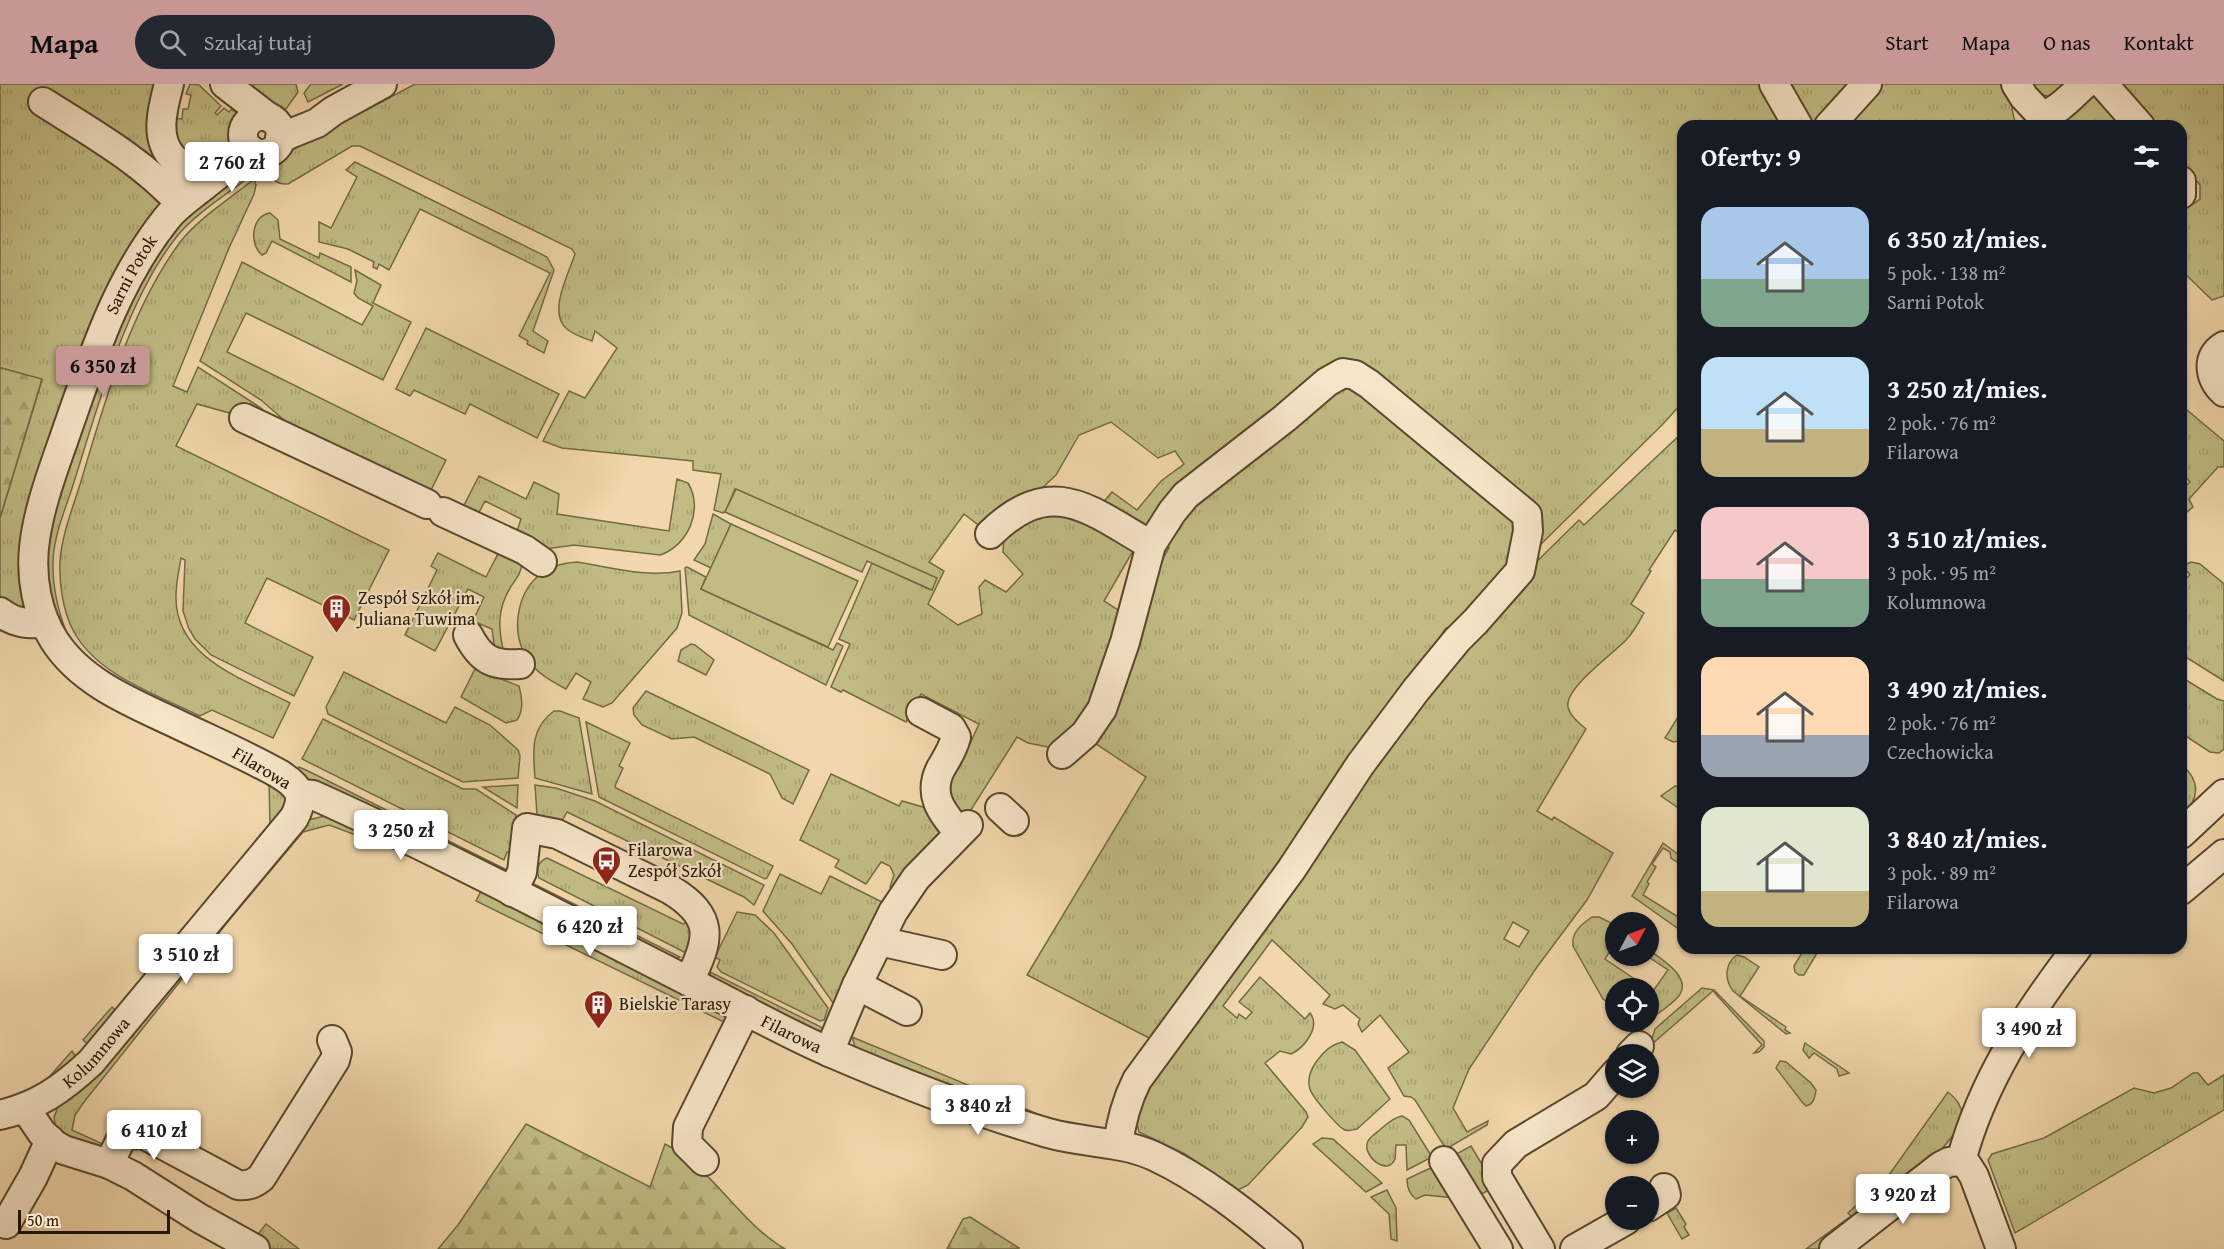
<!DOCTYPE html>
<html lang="pl">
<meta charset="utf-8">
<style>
body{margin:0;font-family:"Gentium Book Plus",serif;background:#242831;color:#f1f3f6;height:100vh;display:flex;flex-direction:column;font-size:22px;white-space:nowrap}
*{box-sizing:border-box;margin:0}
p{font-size:20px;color:#9ea1a6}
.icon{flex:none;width:33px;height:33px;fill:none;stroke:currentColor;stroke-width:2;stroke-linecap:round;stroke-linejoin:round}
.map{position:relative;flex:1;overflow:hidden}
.side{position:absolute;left:1677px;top:36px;width:510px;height:834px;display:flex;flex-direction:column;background:#171b24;border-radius:18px;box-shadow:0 2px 4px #0004}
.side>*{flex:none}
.needle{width:39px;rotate:49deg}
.tools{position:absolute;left:1605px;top:828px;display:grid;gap:12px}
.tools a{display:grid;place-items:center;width:54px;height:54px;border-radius:50%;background:#171b24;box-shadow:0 2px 4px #0004;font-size:30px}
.scale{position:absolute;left:18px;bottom:15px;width:152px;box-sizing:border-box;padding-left:6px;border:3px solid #271703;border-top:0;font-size:16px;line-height:21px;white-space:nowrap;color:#271703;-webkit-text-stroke:4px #f6e5c8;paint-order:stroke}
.price{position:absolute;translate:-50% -51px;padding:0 14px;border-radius:6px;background:#fff;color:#222;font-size:20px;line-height:39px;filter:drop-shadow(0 2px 3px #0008)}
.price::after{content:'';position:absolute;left:50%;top:36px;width:18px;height:14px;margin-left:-9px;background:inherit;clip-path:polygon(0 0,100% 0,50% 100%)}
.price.active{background:#c59692;color:#111}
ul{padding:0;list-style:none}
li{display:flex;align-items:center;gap:18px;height:150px;padding:0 24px}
li span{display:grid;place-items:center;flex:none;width:168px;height:120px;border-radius:18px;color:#555}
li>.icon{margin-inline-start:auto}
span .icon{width:72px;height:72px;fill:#fffc;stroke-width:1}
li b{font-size:26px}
h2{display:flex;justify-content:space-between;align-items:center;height:72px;padding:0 24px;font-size:26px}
header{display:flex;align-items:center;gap:36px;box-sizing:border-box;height:84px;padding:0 30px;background:#c59692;color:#111}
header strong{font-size:28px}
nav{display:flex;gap:33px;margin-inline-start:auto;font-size:21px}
.search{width:420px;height:54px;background:#242831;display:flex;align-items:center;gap:15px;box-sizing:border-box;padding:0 21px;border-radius:33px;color:#9ea1a6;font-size:22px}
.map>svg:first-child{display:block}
.grass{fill:url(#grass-tufts);stroke:#746a44;stroke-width:1.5;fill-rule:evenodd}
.forest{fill:url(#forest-firs);stroke:#746a44;stroke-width:1.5}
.pitch{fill:#c1bc84;stroke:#746a44;stroke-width:1.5}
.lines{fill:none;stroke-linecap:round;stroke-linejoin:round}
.minor-casing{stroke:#5a472d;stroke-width:32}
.minor{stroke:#f6e5c8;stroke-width:28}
.labels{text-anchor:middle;stroke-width:4.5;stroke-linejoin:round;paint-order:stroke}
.street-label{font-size:18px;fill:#271703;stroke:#f6e5c8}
.poi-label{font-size:18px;fill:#271703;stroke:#f6e5c8;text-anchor:start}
</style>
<header>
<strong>Mapa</strong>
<div class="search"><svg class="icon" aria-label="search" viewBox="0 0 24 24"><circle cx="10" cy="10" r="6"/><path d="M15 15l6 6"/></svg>Szukaj tutaj</div>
<nav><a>Start</a><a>Mapa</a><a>O nas</a><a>Kontakt</a></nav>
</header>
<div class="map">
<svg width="2224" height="1165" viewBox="0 0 2224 1165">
<defs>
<pattern id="grass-tufts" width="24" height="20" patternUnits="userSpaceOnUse" patternTransform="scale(1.5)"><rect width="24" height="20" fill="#c1bc84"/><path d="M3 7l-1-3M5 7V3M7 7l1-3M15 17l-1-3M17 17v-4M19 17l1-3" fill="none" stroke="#a6a170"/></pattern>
<pattern id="forest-firs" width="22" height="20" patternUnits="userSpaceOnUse" patternTransform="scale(1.5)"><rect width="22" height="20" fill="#c1bc84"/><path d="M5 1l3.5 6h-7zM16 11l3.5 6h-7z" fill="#a6a170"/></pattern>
</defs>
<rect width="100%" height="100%" fill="#f1d7ab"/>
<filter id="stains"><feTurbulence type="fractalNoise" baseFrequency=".00333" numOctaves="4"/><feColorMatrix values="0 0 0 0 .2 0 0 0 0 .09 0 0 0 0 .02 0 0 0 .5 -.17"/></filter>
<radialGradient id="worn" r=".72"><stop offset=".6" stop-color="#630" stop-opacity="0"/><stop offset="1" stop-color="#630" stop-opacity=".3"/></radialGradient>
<g class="grass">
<path d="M0,0H160L184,98L139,153L25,519L18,526L0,516V434L42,296L1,284L0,286Z"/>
<path d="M190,0L199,1L221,22L215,29L217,31L224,24L229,28L232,25L240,33L229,66L215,78L197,77L179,65L173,34L182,35L183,25H188L191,11L186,10Z"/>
<path d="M256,0H296L298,8L286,25C272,23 261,11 251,2Z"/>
<path d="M311,0H343L308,18L304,9Z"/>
<path d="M415,0H1763L1785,42H1683V318L1662,341L1534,467L1538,431L1363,286L1153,449L1099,423L1112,408L1137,426L1161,397L1184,380L1175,367L1158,374L1111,338L1079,351L1056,391L1039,407L985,446L964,430L929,478L944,487L928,520L958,541L982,530L979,503L985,496L1006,508L1023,490L1003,468L1004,451L1016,435L1070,429L1137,460L1104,517L1123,529L1107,602L1058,665L1028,659L1017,653L964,737L953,730L949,696L959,684L979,640L921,610L906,638L843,606L841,608L831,603L850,560L839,555L872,479L931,506L936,495L735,405L725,428L723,429L714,426L721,390L693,386V377L562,364L543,357L569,307L585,314L617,264L595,247L592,257C584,254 574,251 567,245C547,229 569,189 575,170L572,165L360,62H352L288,100C272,101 271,91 265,80Z"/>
<path d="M1784,0H1855L1817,42L1809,41Z"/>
<path d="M1878,0H2007C2013,15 2010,29 2017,42H1852L1850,30Z"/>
<path d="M2025,0H2078L2050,13L2034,8Z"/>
<path d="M2094,0L2129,42H2044Z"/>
<path d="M2114,0H2224V212L2212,216L2181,186V119L2192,121L2200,115V101L2181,78V42H2150Z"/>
<path d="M355,78L547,173L554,186L533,247L548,257L544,269L527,260L528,257L519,252L550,189L420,125L389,186L379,180L377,185L373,183L374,178L348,165L319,158V138L331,144L357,93L346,86Z"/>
<path d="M243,87L248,94C226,111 195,130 178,151C127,214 98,322 74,398C66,424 54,450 53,477C52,502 59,530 68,553L53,523L47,485L48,454L55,424L100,289L130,213L180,136Z"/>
<path d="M254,95L256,101L254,110L229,164L173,302L187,308L198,283L261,324L280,343L197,320L176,362L389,466L354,536L267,494L245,539L313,573L294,612L211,571L195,555L189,545L183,527L185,476L181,474C179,486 176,499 176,511C174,574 244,595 290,619L273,654L212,626L200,632C158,611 98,592 74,548C63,528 59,500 60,477C62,449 74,421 82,394C105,316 132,222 181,157C199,134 231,114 254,95Z"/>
<path d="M270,129L278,136L280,155L319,174L320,169L351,183V198L272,157L266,169L262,171C249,160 251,132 270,129Z"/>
<path d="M242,178L362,241L373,222L358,214L354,209L357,197L355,186L381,201L373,219L411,238L383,296L246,229L227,268L446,376L427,414L307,356L261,316L200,277Z"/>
<path d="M426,244L559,310L537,354L470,320L465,330L414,306L410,312L396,305Z"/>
<path d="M1357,299L1511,428L1519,448L1510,487L1473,533L1446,544L1252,826L1523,491L1579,436L1584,441L1683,348V451L1675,446L1649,486L1651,487L1631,520L1644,529C1639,538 1634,548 1626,556C1613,570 1564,604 1568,623C1570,632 1579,639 1586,645L1537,727L1552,736L1554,733L1613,769L1587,816L1537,883L1469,985L1453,1024L1467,1048L1488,1037L1487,1041L1446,1065L1415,1016L1411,1013L1404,1012L1388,984L1409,968L1380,931L1362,948L1358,940L1360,935L1343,921L1335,925L1323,920L1330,911L1272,856L1223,922L1237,934L1239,930L1246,935L1252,928L1239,918L1260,893L1305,935L1310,929C1321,943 1304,964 1291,970L1280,967L1265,979L1306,1028L1308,1033L1302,1043L1248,1101L1238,1106L1185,1070L1139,1048L1136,1036L1153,956L1027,891L1146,693L1090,656L1155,488L1169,464L1159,457L1175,430L1335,301ZM1513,838L1529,847L1519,863L1504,855Z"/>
<path d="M2181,321L2224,357V383H2218L2189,415L2193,423L2181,433V406L2190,398L2181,388Z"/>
<path d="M479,392L526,415L534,398L559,410L557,430L669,447L677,395L688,399C704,425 688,462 660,471L574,461L546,465L516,450L521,435L485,417L476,434L460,429Z"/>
<path d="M713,430L731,440L711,484L694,476L705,460Z"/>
<path d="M503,460L522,478C522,488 516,495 510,504C497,526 498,545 504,569L495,567L492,545L473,537L484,513L468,505L435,567L405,551L437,486L431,482L438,469L486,493Z"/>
<path d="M577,478C610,483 647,494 680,487L682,529L677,544L612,619L603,623L583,615L591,598L576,589L566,605C551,597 536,589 527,574C511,549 516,512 538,492C549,482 563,479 577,478Z"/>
<path d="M2191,478L2200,480L2224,500V597L2181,570V499L2190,491L2183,482Z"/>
<path d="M687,483L706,493L701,505L833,566L837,559L843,562L826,601L689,531L685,484Z"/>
<path d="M691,560L695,561L714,576L706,591L678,577L681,566Z"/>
<path d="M475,585L519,602C522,614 524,626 517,636L506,639L461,613Z"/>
<path d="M344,588L446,639L455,623L490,641L518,666L520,672L518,694L463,698L328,630L326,623Z"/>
<path d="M2181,593L2217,615L2224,617V665L2219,669L2210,668L2181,649Z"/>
<path d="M646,607L809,686L793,720L782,714L770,690L694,653L672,655L642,641L634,631L633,624Z"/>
<path d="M1683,625V649L1678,657L1673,658L1665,654Z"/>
<path d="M554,627H560L579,634L592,710L535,694C533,668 530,644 554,627Z"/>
<path d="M323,635L463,705H476L516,731L513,769L507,768L504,776L302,675Z"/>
<path d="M586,638L630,659L619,682L623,684L615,702L616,704L773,782L767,794L765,795L599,713Z"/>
<path d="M2181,680C2201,697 2200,715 2181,733Z"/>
<path d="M299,683L308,687L507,786L503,788L311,697L296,687Z"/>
<path d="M831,690L899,722L902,717L923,723L938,732L943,757L899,808L890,803L894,791L890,782L881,778L866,800L835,783L839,776L800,756Z"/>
<path d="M269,695L286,712V721L211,817H206L270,742Z"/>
<path d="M518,701L517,724L483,703Z"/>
<path d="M535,701L556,704L595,717L764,801L754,821L744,813L567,728L562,737L537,731Z"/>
<path d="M1675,702L1683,703V727L1661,712Z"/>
<path d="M325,732L338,733L728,927V940L476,817L481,807L402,768L329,741L303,748L230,835L84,1018L75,1031L72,1046L105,1061L101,1069L57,1050L54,1034L58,1022L308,736Z"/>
<path d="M1663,759L1683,774V782L1671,774L1670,768L1663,764L1652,780L1656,783L1647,798L1649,800L1643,811L1683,836V848L1632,812Z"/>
<path d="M547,774L683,840L687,838L694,852L686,869L539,794C536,786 538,777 547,774Z"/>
<path d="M780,790L821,810L830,792L886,820L882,839C871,846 860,850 864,864L837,921L833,919L792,860L763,827Z"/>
<path d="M534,800L680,873L672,875L536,806Z"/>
<path d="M737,828L755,831L774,849L828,924L824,936L820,937L721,888L717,883L720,876L715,873Z"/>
<path d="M1592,833H1599L1615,841V859L1605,875L1648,904H1616L1615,924L1603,915L1573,862C1571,848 1582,840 1592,833Z"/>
<path d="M1805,864H1820L1804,891H1799L1795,888L1794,882Z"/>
<path d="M1649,866C1661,875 1694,894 1678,913C1670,922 1658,929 1648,937V905L1653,907L1668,886L1647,872Z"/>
<path d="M1737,871L1744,873L1759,883L1740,912L1786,943L1785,946L1790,949L1786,950L1733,907C1724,895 1725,879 1737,871Z"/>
<path d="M710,888L825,945L813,949L711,894Z"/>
<path d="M1702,904L1714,906L1643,968L1652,955L1655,945Z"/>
<path d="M1715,907L1764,957V963L1759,968L1754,969L1762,961L1714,908Z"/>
<path d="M112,923L117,928L88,960L83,956Z"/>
<path d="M1625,938H1648L1636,956Z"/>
<path d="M852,953L1045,1033L1025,1029L859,966L855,963Z"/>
<path d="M1342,958L1355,966L1390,1015L1357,1045C1352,1046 1348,1048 1343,1045C1336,1040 1312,1013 1310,1005C1304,987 1325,962 1342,958Z"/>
<path d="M1805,959L1849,989L1839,992L1837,985L1814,969L1809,974L1803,966Z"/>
<path d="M72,967L77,975L42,1001Z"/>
<path d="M1780,977L1786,978L1811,999L1816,1006C1815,1013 1814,1020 1806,1022L1802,1018L1776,984Z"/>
<path d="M2193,989H2198L2208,1001L2224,991V1026L2015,1149L1988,1076L1992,1070L2044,1054L2134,1004L2154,1009L2171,1004Z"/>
<path d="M1948,1008C1957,1015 1964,1025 1961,1036C1951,1072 1850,1140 1818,1165H1806L1851,1132L1848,1129L1889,1091Z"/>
<path d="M1402,1032L1409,1036L1432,1073L1407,1086L1406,1061H1396C1395,1065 1396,1071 1395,1075C1388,1093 1361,1072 1368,1057C1371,1052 1378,1048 1382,1044C1388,1039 1393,1034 1402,1032Z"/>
<path d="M1322,1054L1333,1055L1382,1099L1366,1108L1313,1060Z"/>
<path d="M1471,1062L1510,1128L1492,1104L1475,1114L1451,1073Z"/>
<path d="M1437,1081L1456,1114L1425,1111L1416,1115C1409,1110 1407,1104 1407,1095Z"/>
<path d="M1387,1106L1396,1124L1397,1157L1391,1155L1389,1130L1371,1113Z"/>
<path d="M1676,1124L1686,1140L1684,1143L1689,1151L1682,1155L1667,1129Z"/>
<path d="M266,1140L299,1165H263L251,1159Z"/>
</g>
<g class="forest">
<path d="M1,284L42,295L0,434V286Z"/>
<path d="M526,1040L650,1103L665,1060C713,1084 739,1138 785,1165H438L458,1141Z"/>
<path d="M970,1133L1019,1164V1165H947L963,1135Z"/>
</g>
<g class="pitch">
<path d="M736,405L937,494L932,506L867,477L862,488L725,428Z"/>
<path d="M731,440L858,497L828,563L701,505Z"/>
</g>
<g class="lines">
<defs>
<g id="minor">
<path d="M169,0C163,23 154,53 172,73C182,83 193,92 203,102"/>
<path d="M225,0L268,33"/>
<path d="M1774,0L1798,42"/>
<path d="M2016,0L2024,13L2041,31C2057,30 2073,10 2085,0"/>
<path d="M2103,0L2140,42"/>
<path d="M43,18C92,49 142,77 181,120"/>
<circle cx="262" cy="51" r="19"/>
<path d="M1829,42L1867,0"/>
<path d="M280,54L317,39L333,27L382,0"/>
<path d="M2181,97V110"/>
<path d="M2224,262C2205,273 2210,295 2224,308"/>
<path d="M244,334L427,420"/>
<path d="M443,428L525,466L542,478"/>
<path d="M990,450C1052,389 1089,426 1151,461"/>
<path d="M0,528C14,539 27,540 45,539"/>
<path d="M468,551C481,576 493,582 520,580"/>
<path d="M921,628L951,644L956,653C953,665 947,674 941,684C927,711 942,728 959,749"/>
<path d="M1062,670L1085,650L1102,625L1125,558L1151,461L1172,428L1186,411L1285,334L1327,298L1343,289L1355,291L1369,300L1527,431L1528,447L1520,487L1476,537L1457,556L1416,606L1360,681L1291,786L1137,996C1126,1018 1121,1037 1118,1061"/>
<path id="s1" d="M300,710L313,711C440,768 564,834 688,897C737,921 784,949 834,970C904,1000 975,1028 1048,1049C1083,1059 1121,1057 1154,1072C1203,1095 1247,1130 1288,1165"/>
<path d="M1000,724L1014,737"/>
<path d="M2181,750L2224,710"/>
<path d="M2181,806L2224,770"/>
<path d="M512,808L522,788L527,744L557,750L671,806C715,833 710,855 689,897"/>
<path d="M879,857L942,871"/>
<path d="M857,901L907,927"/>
<path d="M829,968L857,901L893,828L916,794L968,741"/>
<path d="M1631,970L1639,962"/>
<path d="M25,1024L42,1049L55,1061L64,1066L109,1080L133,1092L199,1134L255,1165"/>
<path id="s2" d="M0,1031C38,1022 62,1005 91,978L294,734C305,713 301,704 281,691C246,671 208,655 171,637C128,617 80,597 54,556C37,529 31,495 34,464C38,424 54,384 67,346C93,272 117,196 167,134C176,122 189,114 201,104C219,90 231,79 252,67"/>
<path d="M704,1077L687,1060L688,1043L746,926"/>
<path d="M1444,1077L1498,1165"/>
<path d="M1961,1077C1982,998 2027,929 2077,864"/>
<path d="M1961,1077L1967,1081L1974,1092L2001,1165"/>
<path d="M109,1080L123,1051L143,1050L238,1101C248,1102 253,1100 261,1094L335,976L337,968L332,956"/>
<path d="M1648,1123L1666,1111L1664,1104"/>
<path d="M6,1140L33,1093L50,1056"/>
<path d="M1540,1165L1497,1093V1080L1516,1060L1596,1012L1616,989"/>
<path d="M1575,1165L1626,1136"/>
<path d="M1834,1165L1941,1082L1949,1078L1961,1077"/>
</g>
</defs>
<use href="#minor" class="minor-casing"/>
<use href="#minor" class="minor"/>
</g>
<defs>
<symbol id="building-pin" viewBox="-11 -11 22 30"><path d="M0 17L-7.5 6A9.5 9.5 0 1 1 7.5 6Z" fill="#8f2418" stroke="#f6e5c8"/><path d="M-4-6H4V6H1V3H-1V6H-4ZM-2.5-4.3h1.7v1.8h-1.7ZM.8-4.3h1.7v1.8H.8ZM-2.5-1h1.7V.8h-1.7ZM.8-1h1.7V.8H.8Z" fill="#fff"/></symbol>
<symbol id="bus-pin" viewBox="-11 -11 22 30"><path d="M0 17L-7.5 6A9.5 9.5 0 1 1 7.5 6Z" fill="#8f2418" stroke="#f6e5c8"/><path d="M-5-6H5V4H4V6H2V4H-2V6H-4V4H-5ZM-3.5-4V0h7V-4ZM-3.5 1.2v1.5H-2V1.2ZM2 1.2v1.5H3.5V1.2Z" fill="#fff"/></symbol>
</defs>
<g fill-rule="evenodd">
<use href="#building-pin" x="320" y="508" width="33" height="45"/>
<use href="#bus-pin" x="590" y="760" width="33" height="45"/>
<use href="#building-pin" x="582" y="904" width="33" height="45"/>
</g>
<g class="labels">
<g class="street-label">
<text dy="6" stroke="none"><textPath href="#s2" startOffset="1130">Sarni Potok</textPath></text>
<text transform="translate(262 684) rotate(31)" y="6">Filarowa</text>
<text dy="6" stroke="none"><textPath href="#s1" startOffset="548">Filarowa</textPath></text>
<text dy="6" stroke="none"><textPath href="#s2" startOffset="117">Kolumnowa</textPath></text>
</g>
<g class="poi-label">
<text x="358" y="520">Zespół Szkół im.<tspan x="358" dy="21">Juliana Tuwima</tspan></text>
<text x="628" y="772">Filarowa<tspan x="628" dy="21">Zespół Szkół</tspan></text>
<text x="619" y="926">Bielskie Tarasy</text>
</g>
</g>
<rect width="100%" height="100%" filter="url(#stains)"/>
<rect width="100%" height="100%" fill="url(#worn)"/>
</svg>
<div class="tools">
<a><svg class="needle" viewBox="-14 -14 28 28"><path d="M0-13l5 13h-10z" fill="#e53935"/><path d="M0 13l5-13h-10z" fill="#9ea1a6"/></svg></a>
<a><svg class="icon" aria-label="locate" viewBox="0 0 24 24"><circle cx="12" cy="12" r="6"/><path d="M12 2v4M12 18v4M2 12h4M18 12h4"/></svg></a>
<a><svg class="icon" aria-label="layers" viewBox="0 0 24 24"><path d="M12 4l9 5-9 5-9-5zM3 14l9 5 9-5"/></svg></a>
<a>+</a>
<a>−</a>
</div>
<div class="scale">50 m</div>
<b class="price" style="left:232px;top:109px">2 760 zł</b>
<b class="price active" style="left:103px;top:313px">6 350 zł</b>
<b class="price" style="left:401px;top:777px">3 250 zł</b>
<b class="price" style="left:590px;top:873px">6 420 zł</b>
<b class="price" style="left:186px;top:901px">3 510 zł</b>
<b class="price" style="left:2029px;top:975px">3 490 zł</b>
<b class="price" style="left:978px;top:1052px">3 840 zł</b>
<b class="price" style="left:154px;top:1077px">6 410 zł</b>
<b class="price" style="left:1903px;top:1141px">3 920 zł</b>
<section class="side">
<h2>Oferty: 9<svg class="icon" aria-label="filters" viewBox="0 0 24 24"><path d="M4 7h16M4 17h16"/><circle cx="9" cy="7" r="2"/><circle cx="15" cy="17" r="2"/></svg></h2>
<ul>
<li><span style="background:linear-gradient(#a9c7e8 60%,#7fa58c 0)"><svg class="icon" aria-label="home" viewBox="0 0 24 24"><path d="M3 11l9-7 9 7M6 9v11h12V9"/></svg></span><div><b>6 350 zł/mies.</b><p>5 pok. · 138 m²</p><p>Sarni Potok</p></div></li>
<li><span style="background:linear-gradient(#bfe0f5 60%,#c2b280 0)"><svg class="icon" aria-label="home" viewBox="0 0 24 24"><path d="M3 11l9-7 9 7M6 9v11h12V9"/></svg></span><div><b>3 250 zł/mies.</b><p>2 pok. · 76 m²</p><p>Filarowa</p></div></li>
<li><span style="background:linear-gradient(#f6c9c9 60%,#7fa58c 0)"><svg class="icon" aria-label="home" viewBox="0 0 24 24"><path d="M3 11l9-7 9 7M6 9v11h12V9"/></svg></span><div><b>3 510 zł/mies.</b><p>3 pok. · 95 m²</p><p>Kolumnowa</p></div></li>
<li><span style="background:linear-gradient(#ffd9b3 65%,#9aa5b1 0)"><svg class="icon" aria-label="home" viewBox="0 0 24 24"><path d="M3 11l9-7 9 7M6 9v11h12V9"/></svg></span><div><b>3 490 zł/mies.</b><p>2 pok. · 76 m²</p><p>Czechowicka</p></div></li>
<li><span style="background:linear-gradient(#dfe7d0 70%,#c2b280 0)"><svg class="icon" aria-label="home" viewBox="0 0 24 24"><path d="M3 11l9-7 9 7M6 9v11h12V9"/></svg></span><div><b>3 840 zł/mies.</b><p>3 pok. · 89 m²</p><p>Filarowa</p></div></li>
</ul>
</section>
</div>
